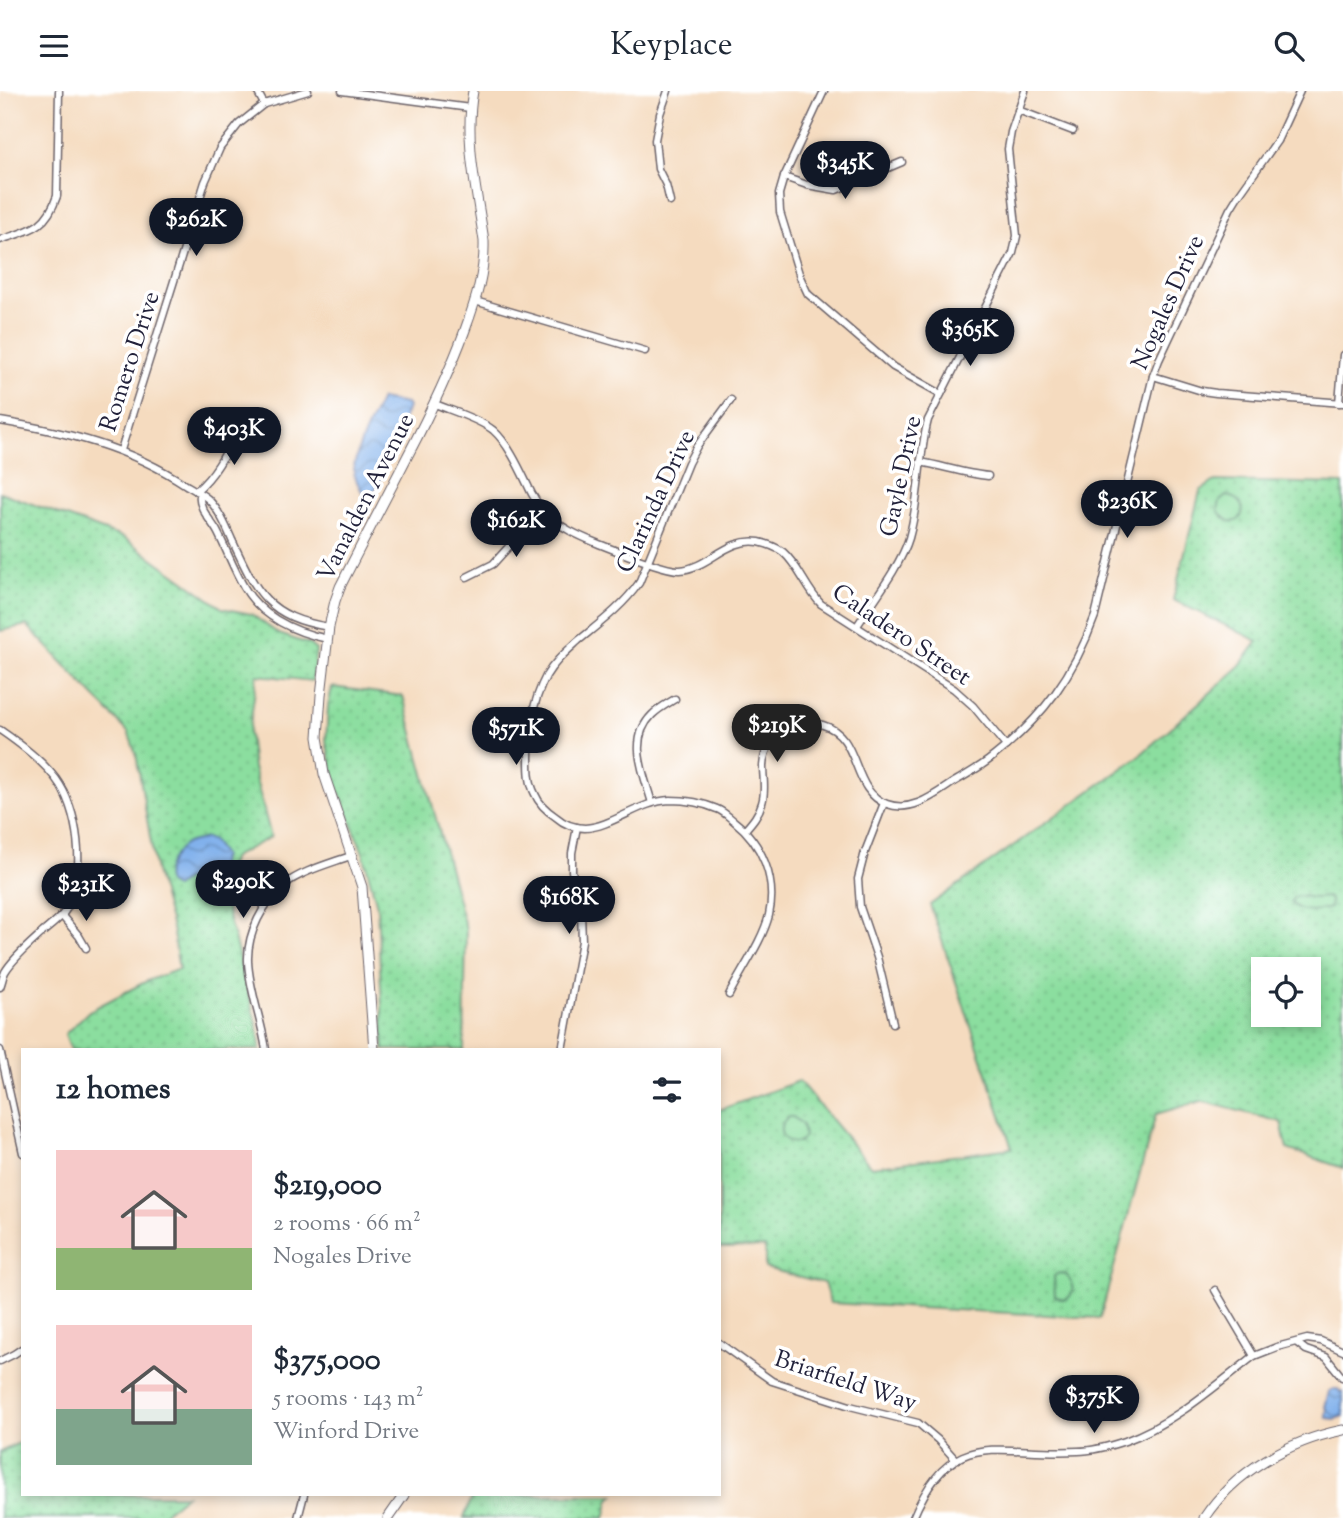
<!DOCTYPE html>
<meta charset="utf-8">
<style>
body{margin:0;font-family:"Sorts Mill Goudy",serif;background:#f6f6f7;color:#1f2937;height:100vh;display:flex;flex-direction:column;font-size:26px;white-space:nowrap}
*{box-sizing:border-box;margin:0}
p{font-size:23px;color:#747a83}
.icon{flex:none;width:38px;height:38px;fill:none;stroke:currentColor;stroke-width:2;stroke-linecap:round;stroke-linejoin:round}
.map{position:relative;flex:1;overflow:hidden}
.sheet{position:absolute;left:21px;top:957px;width:700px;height:448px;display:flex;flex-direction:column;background:#fff;border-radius:0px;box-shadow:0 4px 10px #0003}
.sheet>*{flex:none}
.fabs{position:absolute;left:1251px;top:866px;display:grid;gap:14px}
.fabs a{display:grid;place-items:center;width:70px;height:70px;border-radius:0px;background:#fff;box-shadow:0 4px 10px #0003;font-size:35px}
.price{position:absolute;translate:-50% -60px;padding:0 16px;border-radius:24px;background:#111827;color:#fff;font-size:23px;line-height:46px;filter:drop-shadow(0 2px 4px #0008)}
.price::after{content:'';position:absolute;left:50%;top:42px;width:21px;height:16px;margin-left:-10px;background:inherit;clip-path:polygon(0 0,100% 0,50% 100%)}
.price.current{background:#222;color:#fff}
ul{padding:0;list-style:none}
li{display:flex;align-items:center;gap:21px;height:175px;padding:0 35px}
li span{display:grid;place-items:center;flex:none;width:196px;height:140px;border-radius:0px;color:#555}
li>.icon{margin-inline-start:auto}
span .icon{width:84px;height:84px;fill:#fffc;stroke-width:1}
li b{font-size:30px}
h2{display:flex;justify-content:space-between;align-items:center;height:84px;padding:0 35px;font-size:30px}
header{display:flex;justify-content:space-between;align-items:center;height:91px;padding:0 35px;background:#fff;font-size:32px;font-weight:600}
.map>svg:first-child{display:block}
.grass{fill:url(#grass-dots);stroke:#56806d;stroke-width:2;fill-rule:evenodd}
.garden{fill:#8bde9f;stroke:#56806d;stroke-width:2}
.water{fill:url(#water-waves);stroke:#526a94;stroke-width:2}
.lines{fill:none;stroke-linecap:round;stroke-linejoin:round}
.minor-casing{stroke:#6c6369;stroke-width:9}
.secondary-casing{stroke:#6c6369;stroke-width:11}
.minor{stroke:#fff;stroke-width:6}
.secondary{stroke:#fff;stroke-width:9}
.labels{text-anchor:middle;stroke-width:7;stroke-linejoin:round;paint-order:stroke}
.street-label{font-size:24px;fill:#22223b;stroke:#fff}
</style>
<header><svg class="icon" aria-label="menu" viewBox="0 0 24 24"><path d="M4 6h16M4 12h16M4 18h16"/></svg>Keyplace<svg class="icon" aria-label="search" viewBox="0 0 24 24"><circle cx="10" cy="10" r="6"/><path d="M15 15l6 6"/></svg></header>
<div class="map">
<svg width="1343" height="1427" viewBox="0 0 1343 1427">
<defs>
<pattern id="grass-dots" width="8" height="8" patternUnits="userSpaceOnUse" patternTransform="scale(1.75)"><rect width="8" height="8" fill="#8bde9f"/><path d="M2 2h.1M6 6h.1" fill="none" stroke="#78be8a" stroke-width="1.8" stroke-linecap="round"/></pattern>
<pattern id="water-waves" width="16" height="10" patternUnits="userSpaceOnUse" patternTransform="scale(1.75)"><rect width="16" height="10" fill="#81b1ec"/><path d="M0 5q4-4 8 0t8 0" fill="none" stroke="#6990c0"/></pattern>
</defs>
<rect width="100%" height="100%" fill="#fff"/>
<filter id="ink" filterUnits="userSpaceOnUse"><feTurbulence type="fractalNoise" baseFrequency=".0143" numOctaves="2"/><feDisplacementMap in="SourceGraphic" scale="14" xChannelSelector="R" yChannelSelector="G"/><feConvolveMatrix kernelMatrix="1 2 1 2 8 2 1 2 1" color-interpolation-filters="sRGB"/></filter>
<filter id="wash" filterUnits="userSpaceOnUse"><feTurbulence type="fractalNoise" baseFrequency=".00686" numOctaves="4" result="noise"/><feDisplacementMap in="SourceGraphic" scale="28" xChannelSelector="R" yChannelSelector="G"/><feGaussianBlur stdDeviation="1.57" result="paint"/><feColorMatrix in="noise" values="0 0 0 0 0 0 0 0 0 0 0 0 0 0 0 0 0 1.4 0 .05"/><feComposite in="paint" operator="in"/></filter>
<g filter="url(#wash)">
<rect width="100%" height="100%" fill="#f5dbbf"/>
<g class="grass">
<path d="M1215,390L1343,393V1077L1287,1058L1281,1031L1201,1010L1156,1023L1100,1227L830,1212L824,1192L765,1177V1156L719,1157V1019L799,990L871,1076L1012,1057L930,814L1138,666L1237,578L1258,550L1173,509L1200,400ZM1264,878H1309V924H1264Z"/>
<path d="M0,401L124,447L222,517L251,523L279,543L309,553L316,559L312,590L257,584L249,642L253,677L271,746L233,766L222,801L259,943L260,959H71L65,943L89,920L147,890L179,878L172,837L156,781L136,663L128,641L27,534L0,540Z"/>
<path d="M332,596L403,605L466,839L464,959H384L377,815L363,762L335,690L326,650L328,615Z"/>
<path d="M23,1350V1404H186L158,1427H0V1361Z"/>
<path d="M473,1404H614L610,1408L605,1427H464Z"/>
</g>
<g class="garden">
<path d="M1226,405C1258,409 1237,450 1218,419L1220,410Z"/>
<path d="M1297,805C1304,805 1309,807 1315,807C1325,807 1332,802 1330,817C1317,820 1299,823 1291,811L1293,807Z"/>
<path d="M788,1026H793L802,1033L804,1045L799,1052C782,1053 774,1038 788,1026Z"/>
<path d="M1059,1182L1066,1183C1073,1193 1077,1204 1064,1209L1055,1205L1054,1185Z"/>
</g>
<g class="water">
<path d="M381,308L406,313L408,316L393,356L381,382V389L375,399L370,402L371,405L366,408C362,400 356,391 354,382C352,365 373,324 381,308Z"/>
<path d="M206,747L213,750L223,764L218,779L210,786L192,787L185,789L175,797C156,790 173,762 184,754C190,749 199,750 206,747Z"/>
<path d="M1334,1298H1338L1341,1302L1343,1301V1325L1335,1328L1327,1327L1326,1325L1327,1317L1325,1316L1329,1301Z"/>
</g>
</g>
<g filter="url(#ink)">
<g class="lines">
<defs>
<g id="minor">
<path d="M257,0L264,13"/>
<path d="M342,0L470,17"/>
<path d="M668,0L660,23L655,49L658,78L666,94L670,111"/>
<path d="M824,0L784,86L779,103L780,121L800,186L808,203L893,276L941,303"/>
<path d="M1018,19L1073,40"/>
<path d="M784,86L807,94L836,99L902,71"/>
<path d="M0,149C30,139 46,138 57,105L59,0"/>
<path d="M475,210L645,260"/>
<path d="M1153,285L1202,300L1216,302L1343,312"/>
<path d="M1339,312L1343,264"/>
<path d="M435,313C452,320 479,328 493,339C510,354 522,383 532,403C536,409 539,416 544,421C559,436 579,445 599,453C614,459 666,480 680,479C709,477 727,446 759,451C768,453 776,456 783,461C799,475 806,498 821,513L954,598L973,615L1006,655"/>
<path d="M0,330C66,341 129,356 186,394C193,398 202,403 208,408C219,419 226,435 232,449C257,503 268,526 329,536"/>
<path d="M121,359L205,91L220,57L239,33L264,13L308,0"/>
<path d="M920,371C943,375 965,383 988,385"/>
<path d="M196,400C218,382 229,355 242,330"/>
<path d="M200,404C198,418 212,430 218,442C227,460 234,479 244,496C262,527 294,541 328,548"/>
<path d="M467,486L493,473L542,419"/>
<path d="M857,535C873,510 901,474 909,447C920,408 918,367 928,329L1013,162L1017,145L1008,58L1011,41L1025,0"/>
<path d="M0,639C19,652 48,674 60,694C80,726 87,792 63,823C57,830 49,836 43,841C31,852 13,867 5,881C3,885 2,891 0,896"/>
<path d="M652,712C644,683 627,649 652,624C659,617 667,613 675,608"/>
<path d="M884,712L865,761L858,788L860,816L877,866L893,932"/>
<path d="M745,739C752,731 759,723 762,712C766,700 763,687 763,675C764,657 775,641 792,634C802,630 813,631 823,634C862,645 850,700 887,713C912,722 934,704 954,691C968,683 982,675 994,665C1043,626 1074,584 1095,525L1153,285L1159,269L1230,118L1238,105L1277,50L1300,0"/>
<path d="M62,825L79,845L86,857"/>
<path d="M729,904C741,880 763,849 769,824C777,788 762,752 734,730C729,726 723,720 717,718C703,712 685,709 670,709C640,710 612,736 585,737C574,737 564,733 556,726C547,720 539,713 535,703C529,692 529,679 529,667C529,637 532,612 546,585C554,571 566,561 578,550C600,532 623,515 639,492L688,372L697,355L731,309"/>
<path d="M0,959L23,1062"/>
<path d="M266,959C262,930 249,899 248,870C247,842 263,812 284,794C301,780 332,772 353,764"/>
<path d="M562,959L582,850L581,822L572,780V762L577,736"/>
<path d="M1215,1199L1254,1265"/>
<path d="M719,1252L772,1290L850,1315L918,1332L938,1349L955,1368"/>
<path d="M1297,1252L1306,1259L1326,1266L1342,1286"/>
<path d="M0,1270L14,1263L23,1257"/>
<path d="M298,1427L304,1404"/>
<path d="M913,1427C952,1333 998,1365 1078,1360C1094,1360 1110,1355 1125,1350C1173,1333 1214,1296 1254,1265L1277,1256L1307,1248L1321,1250L1343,1260"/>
</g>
<g id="secondary">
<path d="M374,959L362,796L324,683L318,646L321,604L329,536L335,510L340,496C362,452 385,409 407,366C429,324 449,283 465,239C476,209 485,181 484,150C477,101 464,50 473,0"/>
<path d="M388,1427L404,1404"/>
<path d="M1204,1427C1235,1380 1289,1350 1343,1339"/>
</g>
</defs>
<use href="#minor" class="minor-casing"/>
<use href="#secondary" class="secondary-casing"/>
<use href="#minor" class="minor"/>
<use href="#secondary" class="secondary"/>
</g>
</g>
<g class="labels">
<g class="street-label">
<text transform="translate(1167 211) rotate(-66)" y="8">Nogales Drive</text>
<text transform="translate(129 270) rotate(-72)" y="8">Romero Drive</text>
<text transform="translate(900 385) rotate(-78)" y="8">Gayle Drive</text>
<text transform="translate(365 406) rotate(-63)" y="8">Vanalden Avenue</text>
<text transform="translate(655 410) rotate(-65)" y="8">Clarinda Drive</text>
<text transform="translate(902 543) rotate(34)" y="8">Caladero Street</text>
<text transform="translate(846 1289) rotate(18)" y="8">Briarfield Way</text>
</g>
</g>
</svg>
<div class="fabs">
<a><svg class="icon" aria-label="locate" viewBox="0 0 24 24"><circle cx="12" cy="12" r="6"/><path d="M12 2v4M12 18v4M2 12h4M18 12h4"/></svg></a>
</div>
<b class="price" style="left:845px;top:110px">$345K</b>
<b class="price" style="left:196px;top:167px">$262K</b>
<b class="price" style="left:970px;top:277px">$365K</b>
<b class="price" style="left:234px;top:376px">$403K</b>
<b class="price" style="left:1127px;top:449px">$236K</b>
<b class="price" style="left:516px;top:468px">$162K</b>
<b class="price current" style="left:777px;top:673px">$219K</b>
<b class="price" style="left:516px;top:676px">$571K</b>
<b class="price" style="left:243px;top:829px">$290K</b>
<b class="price" style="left:86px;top:832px">$231K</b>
<b class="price" style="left:569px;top:845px">$168K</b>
<b class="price" style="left:1094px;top:1344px">$375K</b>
<section class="sheet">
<h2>12 homes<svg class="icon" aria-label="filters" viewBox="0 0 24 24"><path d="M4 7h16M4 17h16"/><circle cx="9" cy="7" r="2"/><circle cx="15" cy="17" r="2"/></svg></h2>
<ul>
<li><span style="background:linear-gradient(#f6c9c9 70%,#8fb573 0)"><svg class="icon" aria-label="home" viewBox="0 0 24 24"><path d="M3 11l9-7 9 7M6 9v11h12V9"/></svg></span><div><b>$219,000</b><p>2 rooms · 66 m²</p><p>Nogales Drive</p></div></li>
<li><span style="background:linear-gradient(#f6c9c9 60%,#7fa58c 0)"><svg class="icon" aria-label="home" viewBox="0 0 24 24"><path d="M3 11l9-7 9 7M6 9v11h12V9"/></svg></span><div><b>$375,000</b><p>5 rooms · 143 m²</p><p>Winford Drive</p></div></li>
</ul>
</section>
</div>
